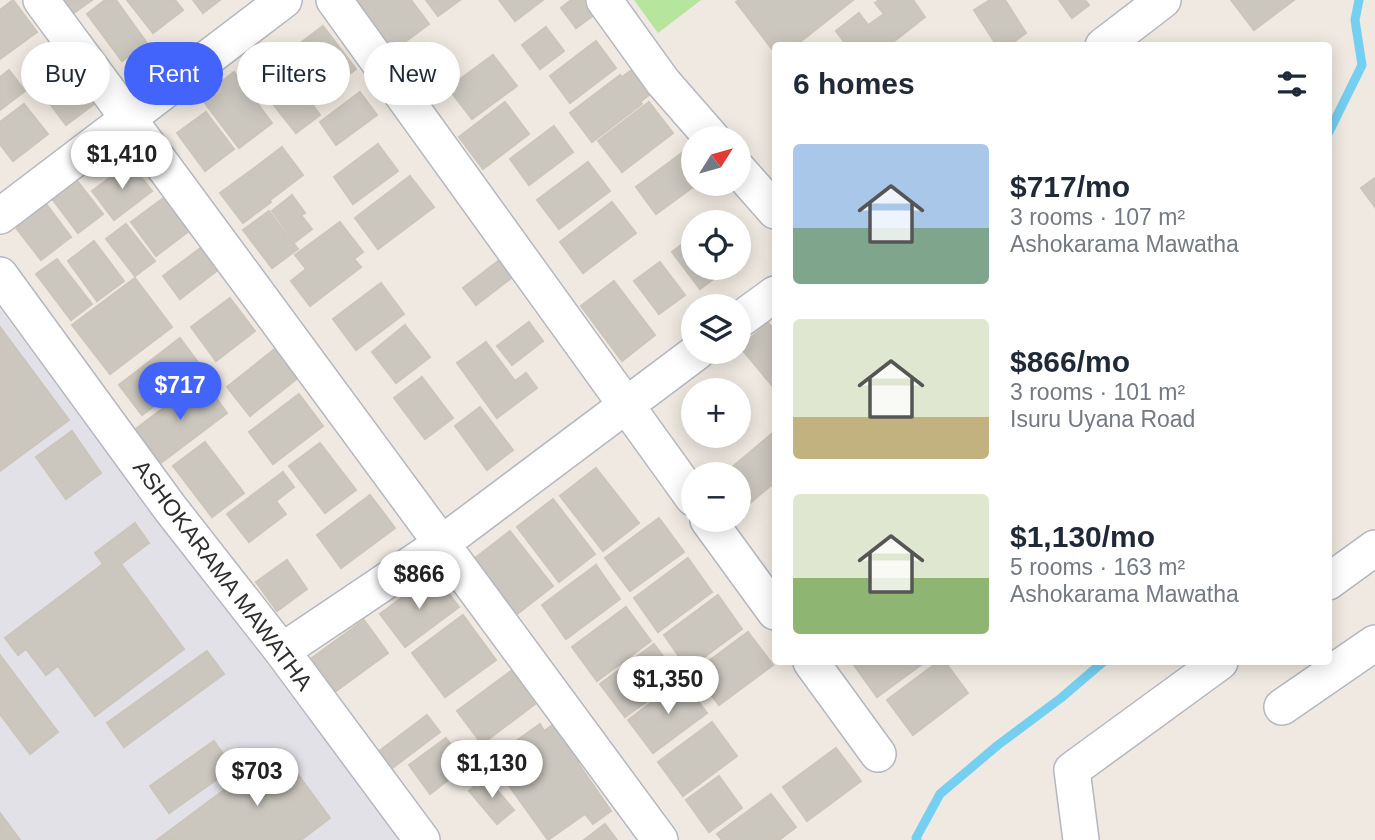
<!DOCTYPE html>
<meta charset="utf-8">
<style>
body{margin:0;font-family:Arial,sans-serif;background:#f6f6f7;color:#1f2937;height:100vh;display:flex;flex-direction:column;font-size:26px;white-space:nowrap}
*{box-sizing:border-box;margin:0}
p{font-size:23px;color:#747a83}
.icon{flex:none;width:38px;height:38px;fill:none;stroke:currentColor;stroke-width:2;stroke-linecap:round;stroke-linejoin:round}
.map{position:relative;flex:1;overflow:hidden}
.details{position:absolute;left:772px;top:42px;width:560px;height:623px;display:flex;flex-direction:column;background:#fff;border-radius:7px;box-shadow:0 4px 18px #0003}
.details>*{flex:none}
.guide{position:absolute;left:21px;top:42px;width:646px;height:63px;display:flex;gap:14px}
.needle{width:46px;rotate:53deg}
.fabs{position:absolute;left:681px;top:126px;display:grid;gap:14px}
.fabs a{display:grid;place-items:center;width:70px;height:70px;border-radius:50%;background:#fff;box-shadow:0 4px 18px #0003;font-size:35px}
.price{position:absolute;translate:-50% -60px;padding:0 16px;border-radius:24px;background:#fff;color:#222;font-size:23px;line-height:46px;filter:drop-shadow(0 2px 4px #0008)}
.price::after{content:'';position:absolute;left:50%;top:42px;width:21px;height:16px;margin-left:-10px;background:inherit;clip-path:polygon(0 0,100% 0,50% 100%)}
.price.selected{background:#4264fb;color:#fff}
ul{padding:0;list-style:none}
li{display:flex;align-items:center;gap:21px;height:175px;padding:0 21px}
li span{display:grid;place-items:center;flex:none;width:196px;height:140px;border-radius:7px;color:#555}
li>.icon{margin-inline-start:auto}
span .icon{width:84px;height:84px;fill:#fffc;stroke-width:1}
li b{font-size:30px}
h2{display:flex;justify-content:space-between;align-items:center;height:84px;padding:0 21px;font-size:30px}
.tag{padding:0 24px;border-radius:32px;background:#fff;box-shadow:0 4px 18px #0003;font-size:24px;line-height:63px}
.tag.selected{background:#4264fb;color:#fff}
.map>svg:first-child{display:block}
.industrial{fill:#e3e1e8}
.green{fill:#b6e59e}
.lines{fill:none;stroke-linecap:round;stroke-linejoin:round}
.stream{stroke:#75cff0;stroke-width:9}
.building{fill:#cbc7bf;stroke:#cbc5ba;stroke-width:2}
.minor-casing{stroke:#b4b7c1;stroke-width:38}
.minor{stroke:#fff;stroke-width:35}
.labels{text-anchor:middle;stroke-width:5;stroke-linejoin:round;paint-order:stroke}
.street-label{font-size:23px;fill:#2e2e2e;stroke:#fff}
</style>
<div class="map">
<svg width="1375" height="840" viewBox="0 0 1375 840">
<rect width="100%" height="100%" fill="#efe9e1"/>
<path class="industrial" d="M0,309L400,840H0Z"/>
<path class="green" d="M634,0H701L658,33Z"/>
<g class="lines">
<g class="stream">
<path d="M1328,134L1362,65L1355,20L1359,0"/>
<path d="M917,840L916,838L940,794L998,745L1061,698L1103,662"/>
</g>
</g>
<g class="building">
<path d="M13,0L37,32L0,59V10Z"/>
<path d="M62,0H92L71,15Z"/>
<path d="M105,0H116L147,43L122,61L87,14Z"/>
<path d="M127,0H175L183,10L153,33Z"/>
<path d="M193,0H220L203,13Z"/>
<path d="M357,0H411L429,24L394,50Z"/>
<path d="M426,0H460L438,16Z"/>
<path d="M499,0H543L515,21Z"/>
<path d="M571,0H596L602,9L576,28L561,8Z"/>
<path d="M739,0H853L795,46H775V53L736,2Z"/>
<path d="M879,0H913L925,17L888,46H847L836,31L859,13L868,25L884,14L875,3Z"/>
<path d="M990,0H1005L1026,33L1008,46H997L974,10Z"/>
<path d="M1059,0H1085L1089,5L1072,18Z"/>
<path d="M1231,0H1294L1254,30Z"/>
<path d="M323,26L356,69L322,94L290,51Z"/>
<path d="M546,27L564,51L540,69L522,45Z"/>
<path d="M596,41L616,68L570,103L550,76Z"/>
<path d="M56,53L94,104L66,125L28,74Z"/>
<path d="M287,55L312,89L305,94L320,115L296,133L254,80Z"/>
<path d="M493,55L517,86L472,119L448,88Z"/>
<path d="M640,64L658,88L640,102L642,104L592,142L570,113L620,75L622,77Z"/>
<path d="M9,70L25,91L0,110V77Z"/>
<path d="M234,72L272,123L239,148L201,98Z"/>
<path d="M360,92L377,115L336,145L320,122Z"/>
<path d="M505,102L529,134L483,169L459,137Z"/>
<path d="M649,102L673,133L622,172L598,141Z"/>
<path d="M24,104L48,134L13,161L0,144V122Z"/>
<path d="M206,112L234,149L205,171L177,133Z"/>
<path d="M554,126L573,152L529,185L510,159Z"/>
<path d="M378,144L398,171L353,204L334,177Z"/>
<path d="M282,147L303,175L270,200L249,172Z"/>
<path d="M682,153L693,167V184H697L656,214L636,187Z"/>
<path d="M588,162L610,191L559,229L537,200Z"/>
<path d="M130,163L152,191L114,220L92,191Z"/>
<path d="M249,172L271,202L243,223L220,193Z"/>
<path d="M410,176L434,207L378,249L355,218Z"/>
<path d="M75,178L103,214L78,233L50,196Z"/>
<path d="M1375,178V207L1361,188Z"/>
<path d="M292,195L305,213L301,215L312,229L295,242L272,211Z"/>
<path d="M165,197L189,231L156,256L131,222Z"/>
<path d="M44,201L71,237L41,260L13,224Z"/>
<path d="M612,202L636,233L583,273L560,242Z"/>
<path d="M269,211L298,249L272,268L243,230Z"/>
<path d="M340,222L363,252L354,259L361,267L310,306L291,281L306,269L295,255Z"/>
<path d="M126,224L155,261L135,276L106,239Z"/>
<path d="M693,236V268H728L700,289L672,252Z"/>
<path d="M94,241L124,281L97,301L68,261Z"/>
<path d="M202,247L219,269L180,299L163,276Z"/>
<path d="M502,258L514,276L476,305L463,288Z"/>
<path d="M57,259L92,304L71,320L36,274Z"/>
<path d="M660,262L685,295L659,314L634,281Z"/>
<path d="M135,278L172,327L110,374L72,325Z"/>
<path d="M614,281L655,335L622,361L581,306Z"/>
<path d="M381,283L404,314L356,350L333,319Z"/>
<path d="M230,298L255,331L216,361L191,327Z"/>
<path d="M529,322L543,341L512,365L497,346Z"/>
<path d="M768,323L775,331V389L740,347Z"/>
<path d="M405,325L430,357L396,383L372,352Z"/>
<path d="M0,327L69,420L0,471Z"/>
<path d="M180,338L203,369L142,415L119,385Z"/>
<path d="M486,342L515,381L526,373L537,388L497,418L457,363Z"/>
<path d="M276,348L299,377L250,416L227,387Z"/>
<path d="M422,377L453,418L425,439L394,398Z"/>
<path d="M202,379L227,413L158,465L133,431Z"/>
<path d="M299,394L323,426L273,464L249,432Z"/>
<path d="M480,407L513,450L487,470L455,426Z"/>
<path d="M72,431L101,473L66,499L36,457Z"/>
<path d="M775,431V482L749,504L738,492V474H724Z"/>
<path d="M205,442L244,493L212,517L173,466Z"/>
<path d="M320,443L356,490L325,513L289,466Z"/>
<path d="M596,468L639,523L603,551L560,496Z"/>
<path d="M283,472L294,487L276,501L286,514L249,542L227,514Z"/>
<path d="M370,495L395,528L341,568L317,535Z"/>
<path d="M553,499L595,554L559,582L517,527Z"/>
<path d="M659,518L684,552L630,591L605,558Z"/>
<path d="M135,523L149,543L121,564L184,649L95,716L58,666L46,675L26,649L18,655L5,638L103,564L95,553Z"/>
<path d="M510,531L553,586L517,614L474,559Z"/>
<path d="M688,558L712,592L658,632L634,598Z"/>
<path d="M287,560L307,589L277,611L256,582Z"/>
<path d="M596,565L620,599L566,639L542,605Z"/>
<path d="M434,574L459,607L405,647L380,614Z"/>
<path d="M718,595L742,629L688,669L664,635Z"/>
<path d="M626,607L651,641L597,681L572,647Z"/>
<path d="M463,615L496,660L445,697L412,653Z"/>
<path d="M364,620L388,653L336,691L312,658Z"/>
<path d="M748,632L773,665L719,705L694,672Z"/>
<path d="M654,644L679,678L625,717L600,684Z"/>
<path d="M207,651L224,674L124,747L107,723Z"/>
<path d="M0,655L58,732L30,754L0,714Z"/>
<path d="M858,662H925L877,697L854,665Z"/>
<path d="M938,662H945L968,693L913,735L887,700Z"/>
<path d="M511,671L535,704L482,744L457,711Z"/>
<path d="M682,680L707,713L653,753L628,720Z"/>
<path d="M427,715L440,732L391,769L378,752Z"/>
<path d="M557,722L583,759L578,763L611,811L593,824L585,814L548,840L505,780L512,775L498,754L540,724L544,731Z"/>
<path d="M712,722L737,756L683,796L658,762Z"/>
<path d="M446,738L452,746L459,741L474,760L430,794L409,765Z"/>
<path d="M214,741L233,768L169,813L150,786Z"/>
<path d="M836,748L861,781L807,821L783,787Z"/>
<path d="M279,749L330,818L301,840H157Z"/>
<path d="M719,776L742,808L709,832L686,800Z"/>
<path d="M486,777L514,810L497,824L469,791Z"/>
<path d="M771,794L796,827L779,840H722L717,834Z"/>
<path d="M0,813L20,840H0Z"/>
<path d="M605,824L617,840H584Z"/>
</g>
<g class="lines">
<defs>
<g id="minor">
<path d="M41,0L660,840"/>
<path d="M334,0L693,498"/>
<path d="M604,0L663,82L712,138"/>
<path d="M1103,46L1163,0"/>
<path d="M738,169L775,211"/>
<path d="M0,216L284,0"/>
<path d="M0,275L170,508L282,651L422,840"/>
<path d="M738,321L775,294"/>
<path d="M708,520L775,612"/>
<path d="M1328,582L1375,548"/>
<path d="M282,651L441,544L697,352"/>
<path d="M811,662L878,754"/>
<path d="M1282,707L1375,643"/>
<path d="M1081,840L1072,770L1220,662"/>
</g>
</defs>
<use href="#minor" class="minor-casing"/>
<use href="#minor" class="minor"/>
</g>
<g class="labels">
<g class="street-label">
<text transform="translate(223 575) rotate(53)" y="8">ASHOKARAMA MAWATHA</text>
</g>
</g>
</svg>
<div class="fabs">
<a><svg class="needle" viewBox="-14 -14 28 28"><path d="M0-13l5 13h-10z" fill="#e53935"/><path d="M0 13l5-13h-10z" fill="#747a83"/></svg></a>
<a><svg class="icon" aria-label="locate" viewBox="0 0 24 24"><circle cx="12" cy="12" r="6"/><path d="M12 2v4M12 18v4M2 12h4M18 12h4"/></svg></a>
<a><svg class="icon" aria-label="layers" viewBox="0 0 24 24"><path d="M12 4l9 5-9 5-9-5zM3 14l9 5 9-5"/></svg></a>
<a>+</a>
<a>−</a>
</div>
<b class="price" style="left:122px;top:191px">$1,410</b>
<b class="price selected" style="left:180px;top:422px">$717</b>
<b class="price" style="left:419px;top:611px">$866</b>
<b class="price" style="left:668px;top:716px">$1,350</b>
<b class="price" style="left:492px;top:800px">$1,130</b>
<b class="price" style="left:257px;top:808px">$703</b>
<div class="guide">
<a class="tag">Buy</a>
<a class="tag selected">Rent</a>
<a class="tag">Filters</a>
<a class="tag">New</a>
</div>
<section class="details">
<h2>6 homes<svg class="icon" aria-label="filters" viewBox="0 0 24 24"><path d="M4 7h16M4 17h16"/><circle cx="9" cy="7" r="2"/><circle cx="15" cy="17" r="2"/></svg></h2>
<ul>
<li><span style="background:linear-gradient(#a9c7e8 60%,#7fa58c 0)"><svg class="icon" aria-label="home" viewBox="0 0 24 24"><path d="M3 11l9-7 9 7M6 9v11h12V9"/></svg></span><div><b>$717/mo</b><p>3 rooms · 107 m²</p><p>Ashokarama Mawatha</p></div></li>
<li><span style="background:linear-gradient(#dfe7d0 70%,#c2b280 0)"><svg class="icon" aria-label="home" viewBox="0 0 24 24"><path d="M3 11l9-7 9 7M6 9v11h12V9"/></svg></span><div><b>$866/mo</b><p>3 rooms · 101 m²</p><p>Isuru Uyana Road</p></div></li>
<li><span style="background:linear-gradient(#dfe7d0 60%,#8fb573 0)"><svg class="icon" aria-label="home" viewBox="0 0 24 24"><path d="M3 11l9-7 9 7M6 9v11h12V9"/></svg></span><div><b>$1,130/mo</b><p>5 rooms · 163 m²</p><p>Ashokarama Mawatha</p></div></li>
</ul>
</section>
</div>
